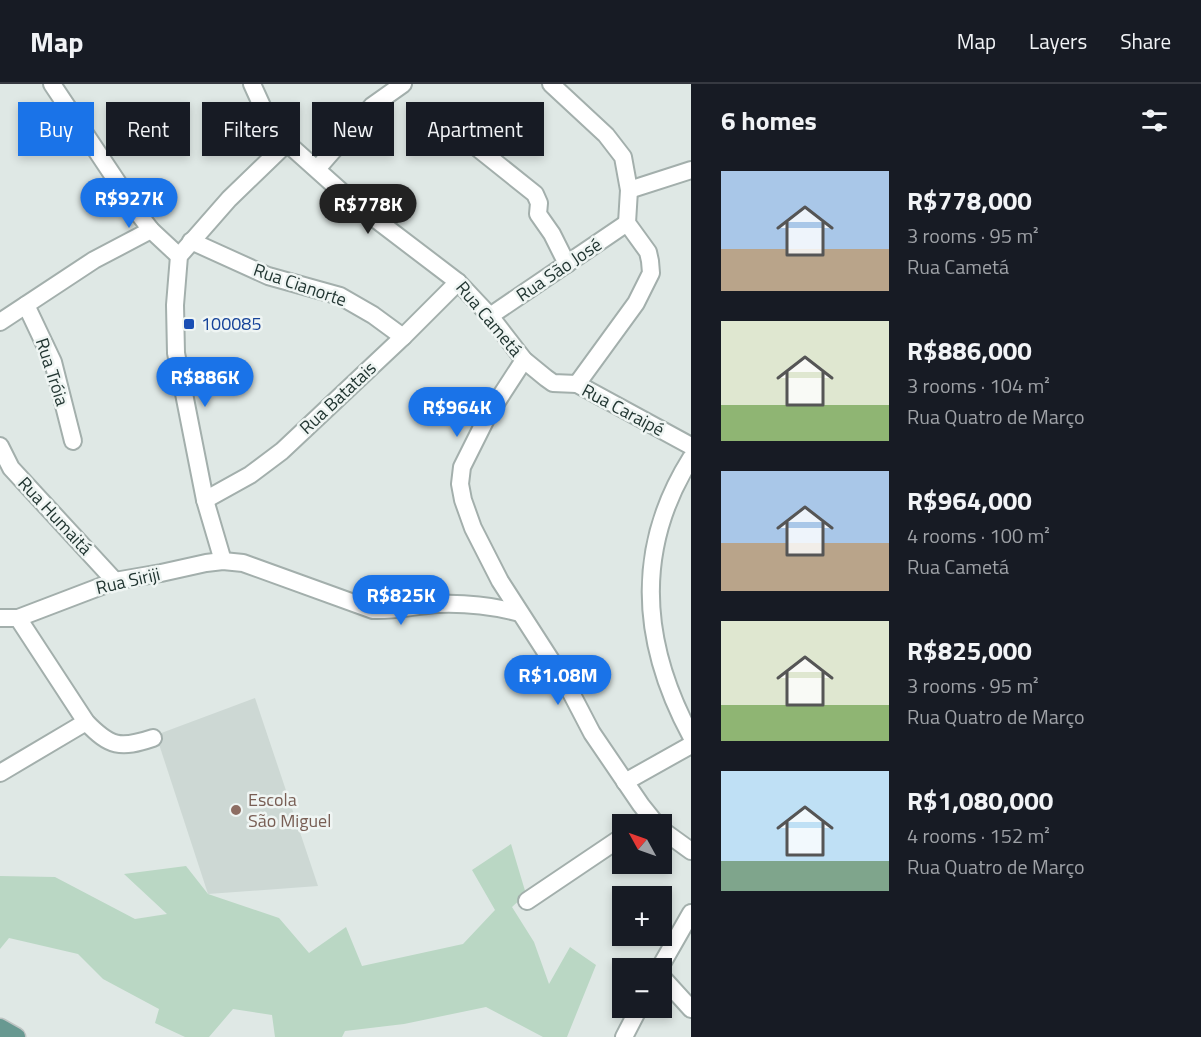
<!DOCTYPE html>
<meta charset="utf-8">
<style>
body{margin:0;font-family:"Titillium Web",sans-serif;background:#242831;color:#f1f3f6;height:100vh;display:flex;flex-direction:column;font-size:22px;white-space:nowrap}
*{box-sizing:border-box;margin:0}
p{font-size:20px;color:#9ea1a6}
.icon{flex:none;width:33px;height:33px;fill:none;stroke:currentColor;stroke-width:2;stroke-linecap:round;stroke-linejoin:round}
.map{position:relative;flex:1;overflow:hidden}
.side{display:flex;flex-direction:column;background:#171b24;width:510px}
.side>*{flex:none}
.hud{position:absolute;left:18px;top:18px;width:570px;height:54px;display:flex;gap:12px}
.needle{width:39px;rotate:310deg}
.fabs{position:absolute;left:612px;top:730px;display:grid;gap:12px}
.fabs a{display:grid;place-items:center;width:60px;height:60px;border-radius:0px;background:#171b24;box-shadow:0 3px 9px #0003;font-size:30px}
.price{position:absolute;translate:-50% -51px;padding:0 14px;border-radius:21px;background:#1a73e8;color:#fff;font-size:20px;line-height:39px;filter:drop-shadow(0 2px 3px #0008)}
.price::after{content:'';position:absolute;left:50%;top:36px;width:18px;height:14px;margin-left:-9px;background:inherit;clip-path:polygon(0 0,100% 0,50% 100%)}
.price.current{background:#222;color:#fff}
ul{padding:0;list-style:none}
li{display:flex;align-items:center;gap:18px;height:150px;padding:0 30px}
li span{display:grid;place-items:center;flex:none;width:168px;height:120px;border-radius:0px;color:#555}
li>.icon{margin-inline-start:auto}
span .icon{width:72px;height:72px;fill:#fffc;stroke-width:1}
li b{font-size:26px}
h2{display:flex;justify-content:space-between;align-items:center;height:72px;padding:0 30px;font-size:26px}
.chip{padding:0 21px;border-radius:0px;background:#171b24;box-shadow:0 3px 9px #0003;font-size:21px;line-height:54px}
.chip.current{background:#1a73e8;color:#fff}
header{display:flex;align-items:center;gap:36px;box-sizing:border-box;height:84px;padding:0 30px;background:#171b24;border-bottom:2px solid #363941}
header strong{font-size:28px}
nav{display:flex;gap:33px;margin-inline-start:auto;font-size:21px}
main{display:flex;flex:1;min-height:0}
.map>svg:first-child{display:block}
.built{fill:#cdd8d4}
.green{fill:#bad7c4}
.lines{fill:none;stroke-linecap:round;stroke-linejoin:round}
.minor-casing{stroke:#a3afac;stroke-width:20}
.major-casing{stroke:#bdc3c2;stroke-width:21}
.minor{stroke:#fff;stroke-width:16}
.major{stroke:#689991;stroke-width:18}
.transit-dot{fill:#1a4fb4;stroke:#eff5f3;stroke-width:2}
.education-dot{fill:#8d6e63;stroke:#eff5f3;stroke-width:2}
.labels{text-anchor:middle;stroke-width:5;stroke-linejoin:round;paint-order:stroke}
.street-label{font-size:18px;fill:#223632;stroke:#eff5f3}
.transit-label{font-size:18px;fill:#164399;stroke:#eff5f3;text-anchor:start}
.education-label{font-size:18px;fill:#785e54;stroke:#eff5f3;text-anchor:start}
</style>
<header>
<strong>Map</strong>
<nav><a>Map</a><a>Layers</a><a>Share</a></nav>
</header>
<main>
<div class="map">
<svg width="691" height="953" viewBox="0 0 691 953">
<rect width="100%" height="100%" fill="#dfe8e5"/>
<path class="built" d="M255,614L318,802L208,810L156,651Z"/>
<path class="green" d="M511,760L526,810L512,823L534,858L549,900L570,863L596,881L567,953H543L486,923L404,940L345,947L342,953H275L272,931L233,925L209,953H185L155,939L159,925L103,895L78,870L9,854L0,865V792L55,793L135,835L167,830L124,790L186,782L208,810L279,834L309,869L346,843L362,882L463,860L495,826L472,786Z"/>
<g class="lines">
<defs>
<g id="minor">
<path d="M52,0L138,129L151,146L179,172"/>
<path d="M252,0L267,33L287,59L353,118L458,198L490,232L524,276L546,294L553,299L577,300L691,362"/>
<path d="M551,0L606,51L623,73L629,106L627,139L648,168L650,177L651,189L636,219L577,300"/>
<path d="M470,58L535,110L539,119L538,130L552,150L567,180"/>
<path d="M317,85L372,22L403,0"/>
<path d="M629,106L691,86"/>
<path d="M191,157L268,192L340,212L373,231L403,253"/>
<path d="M26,221L53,278L73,357"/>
<path d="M490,232L627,139"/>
<path d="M0,238L94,176L151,146"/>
<path d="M524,276L487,333L462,383L460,400L463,416L473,444L500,497L567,601L592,649L641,721L657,741"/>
<path d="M0,362L11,384L115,497"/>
<path d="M691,374C634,465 641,559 691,652"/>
<path d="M205,416L250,391L282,367L403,253L458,198"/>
<path d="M223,477L205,416L176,269L175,221L179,172L229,115L287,59"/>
<path d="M0,534H18L115,497L161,489L206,479L223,477L243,479L373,526C396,527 417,521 439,520C467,519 493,522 520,529"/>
<path d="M18,534L86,638C110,663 120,665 153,654"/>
<path d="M0,689L86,638"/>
<path d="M625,698L691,661"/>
<path d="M662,746L691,767"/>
<path d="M527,817L622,753"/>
<path d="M659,885L691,829"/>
<path d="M662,893L691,925"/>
<path d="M624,953L639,924"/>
</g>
<path id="major" d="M0,944L16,953"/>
</defs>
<use href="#minor" class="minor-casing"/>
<use href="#major" class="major-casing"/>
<use href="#minor" class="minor"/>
<use href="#major" class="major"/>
</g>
<rect class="transit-dot" x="183" y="234" width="12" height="12" rx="3"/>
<circle class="education-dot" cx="236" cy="726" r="6"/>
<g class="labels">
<g class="street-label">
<text transform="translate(559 186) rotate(-34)" y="6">Rua São José</text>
<text transform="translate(300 201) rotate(19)" y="6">Rua Cianorte</text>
<text transform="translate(489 235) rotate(50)" y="6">Rua Cametá</text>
<text transform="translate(52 288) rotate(72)" y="6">Rua Tróia</text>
<text transform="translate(338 314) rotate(-43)" y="6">Rua Batatais</text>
<text transform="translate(623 326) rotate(28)" y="6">Rua Caraipé</text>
<text transform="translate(55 432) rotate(47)" y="6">Rua Humaitá</text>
<text transform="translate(128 497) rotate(-13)" y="6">Rua Siriji</text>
</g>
<g class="transit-label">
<text x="201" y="246">100085</text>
</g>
<g class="education-label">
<text x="248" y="722">Escola<tspan x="248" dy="21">São Miguel</tspan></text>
</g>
</g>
</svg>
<div class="fabs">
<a><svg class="needle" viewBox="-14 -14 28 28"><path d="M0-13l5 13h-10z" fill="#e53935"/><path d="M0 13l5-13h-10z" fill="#9ea1a6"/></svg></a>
<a>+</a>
<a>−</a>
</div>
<b class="price" style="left:129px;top:145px">R$927K</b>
<b class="price current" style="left:368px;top:151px">R$778K</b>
<b class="price" style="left:205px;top:324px">R$886K</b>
<b class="price" style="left:457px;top:354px">R$964K</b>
<b class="price" style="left:401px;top:542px">R$825K</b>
<b class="price" style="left:558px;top:622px">R$1.08M</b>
<div class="hud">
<a class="chip current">Buy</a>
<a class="chip">Rent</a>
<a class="chip">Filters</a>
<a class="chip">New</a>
<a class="chip">Apartment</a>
</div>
</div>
<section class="side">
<h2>6 homes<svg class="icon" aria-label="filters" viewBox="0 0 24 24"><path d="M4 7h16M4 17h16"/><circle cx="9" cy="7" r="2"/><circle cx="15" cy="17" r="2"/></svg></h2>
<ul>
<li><span style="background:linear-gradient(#a9c7e8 65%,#b9a48a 0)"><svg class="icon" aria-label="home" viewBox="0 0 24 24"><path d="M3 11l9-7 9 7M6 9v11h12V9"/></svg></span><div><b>R$778,000</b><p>3 rooms · 95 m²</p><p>Rua Cametá</p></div></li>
<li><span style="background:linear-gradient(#dfe7d0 70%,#8fb573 0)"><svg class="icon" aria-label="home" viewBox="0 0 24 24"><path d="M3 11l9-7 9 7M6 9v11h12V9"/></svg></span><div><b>R$886,000</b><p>3 rooms · 104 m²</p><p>Rua Quatro de Março</p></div></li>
<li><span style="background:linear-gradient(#a9c7e8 60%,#b9a48a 0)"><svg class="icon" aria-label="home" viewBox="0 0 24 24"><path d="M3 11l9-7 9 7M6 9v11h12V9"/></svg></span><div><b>R$964,000</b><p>4 rooms · 100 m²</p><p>Rua Cametá</p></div></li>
<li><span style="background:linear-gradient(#dfe7d0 70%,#8fb573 0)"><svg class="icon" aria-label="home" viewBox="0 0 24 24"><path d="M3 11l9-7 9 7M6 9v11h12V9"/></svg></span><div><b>R$825,000</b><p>3 rooms · 95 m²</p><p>Rua Quatro de Março</p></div></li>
<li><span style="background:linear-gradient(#bfe0f5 75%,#7fa58c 0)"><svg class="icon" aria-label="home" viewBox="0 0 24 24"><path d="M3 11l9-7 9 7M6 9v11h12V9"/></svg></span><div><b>R$1,080,000</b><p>4 rooms · 152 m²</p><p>Rua Quatro de Março</p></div></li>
</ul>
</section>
</main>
